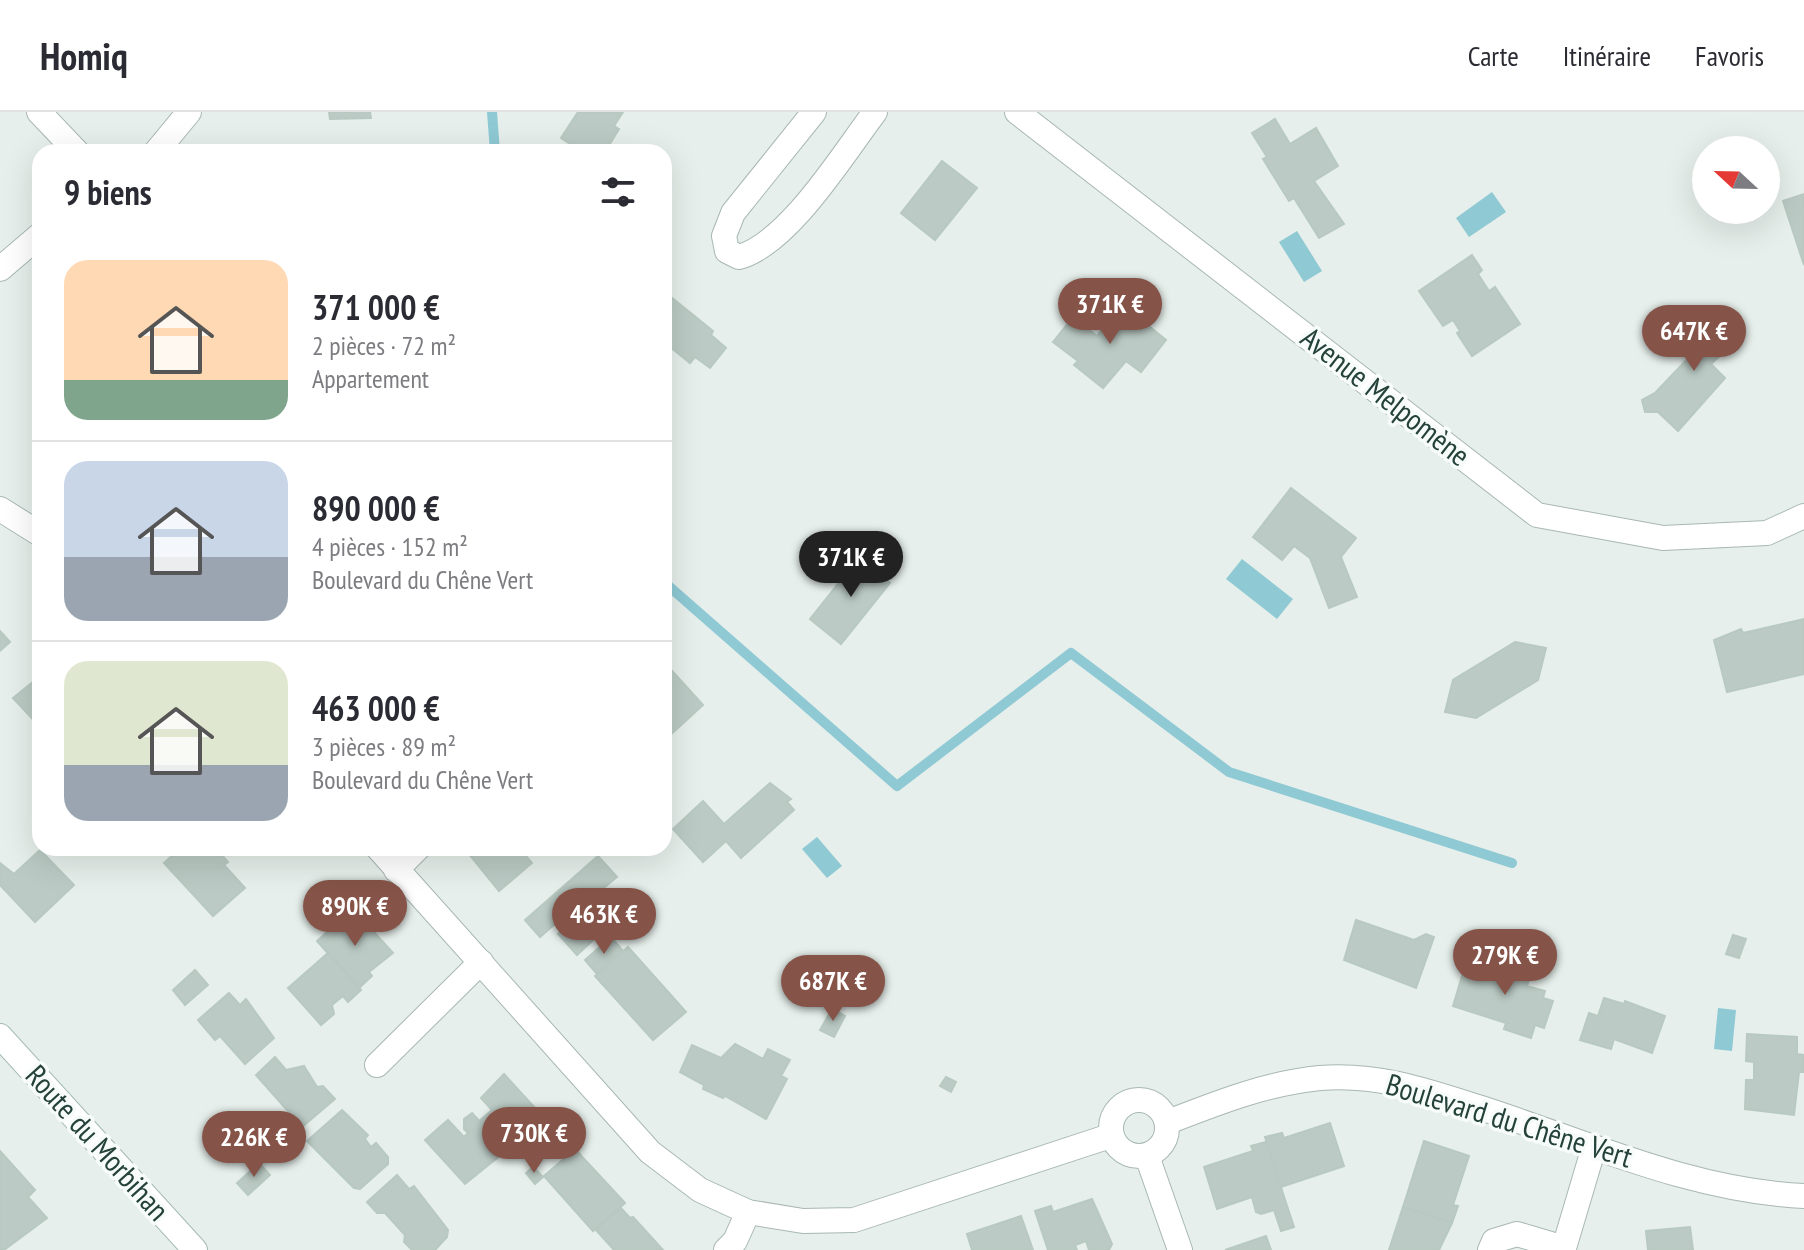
<!DOCTYPE html>
<html lang="fr">
<meta charset="utf-8">
<style>
body{margin:0;font-family:"PT Sans Narrow",sans-serif;background:#f7f7f7;color:#2b2b33;height:100vh;display:flex;flex-direction:column;font-size:30px;white-space:nowrap}
*{box-sizing:border-box;margin:0}
p{font-size:26px;color:#7c7c81}
.icon{flex:none;width:44px;height:44px;fill:none;stroke:currentColor;stroke-width:2;stroke-linecap:round;stroke-linejoin:round}
.map{position:relative;flex:1;overflow:hidden}
.drawer{position:absolute;left:32px;top:32px;width:640px;height:712px;display:flex;flex-direction:column;background:#fff;border-radius:24px;box-shadow:0 8px 32px #0002}
.drawer>*{flex:none}
.needle{width:52px;rotate:292deg}
.fabs{position:absolute;left:1692px;top:24px;display:grid;gap:16px}
.fabs a{display:grid;place-items:center;width:88px;height:88px;border-radius:50%;background:#fff;box-shadow:0 8px 32px #0002;font-size:40px}
.price{position:absolute;translate:-50% -68px;padding:0 18px;border-radius:28px;background:#855347;color:#fff;font-size:26px;line-height:52px;filter:drop-shadow(0 2px 4px #0008)}
.price::after{content:'';position:absolute;left:50%;top:48px;width:24px;height:18px;margin-left:-12px;background:inherit;clip-path:polygon(0 0,100% 0,50% 100%)}
.price.active{background:#222;color:#fff}
ul{padding:0;list-style:none}
li{display:flex;align-items:center;gap:24px;height:200px;padding:0 32px}
li+li{border-top:2px solid #e1e1e2}
li span{display:grid;place-items:center;flex:none;width:224px;height:160px;border-radius:24px;color:#555}
li>.icon{margin-inline-start:auto}
span .icon{width:96px;height:96px;fill:#fffc;stroke-width:1}
li b{font-size:34px}
h2{display:flex;justify-content:space-between;align-items:center;height:96px;padding:0 32px;font-size:34px}
header{display:flex;align-items:center;gap:48px;box-sizing:border-box;height:112px;padding:0 40px;background:#fff;border-bottom:2px solid #e1e1e2}
header strong{font-size:38px}
nav{display:flex;gap:44px;margin-inline-start:auto;font-size:28px}
.map>svg:first-child{display:block}
.water{fill:#8ec9d4}
.lines{fill:none;stroke-linecap:round;stroke-linejoin:round}
.stream{stroke:#8ec9d4;stroke-width:10}
.building{fill:#bbcac4;stroke:#b8c9c2;stroke-width:2}
.minor-casing{stroke:#a8b8b2;stroke-width:26}
.secondary-casing{stroke:#a4bbb3;stroke-width:26}
.minor{stroke:#fff;stroke-width:24}
.secondary{stroke:#fff;stroke-width:24}
.labels{text-anchor:middle;stroke-width:7;stroke-linejoin:round;paint-order:stroke}
.street-label{font-size:30px;fill:#24423a;stroke:#f7fbf9}
</style>
<header>
<strong>Homiq</strong>
<nav><a>Carte</a><a>Itinéraire</a><a>Favoris</a></nav>
</header>
<div class="map">
<svg width="1804" height="1138" viewBox="0 0 1804 1138">
<rect width="100%" height="100%" fill="#e6efeb"/>
<g class="water">
<path d="M1492,80L1506,100L1469,125L1456,106Z"/>
<path d="M1297,119L1322,159L1304,170L1279,130Z"/>
<path d="M1242,447L1293,487L1277,507L1226,467Z"/>
<path d="M817,725L842,754L827,766L802,737Z"/>
<path d="M1718,896L1736,898L1732,939L1714,937Z"/>
</g>
<g class="lines">
<g class="stream">
<path d="M492,0L495,40"/>
<path d="M664,470L897,674L1071,541L1229,660L1512,751"/>
</g>
</g>
<g class="building">
<path d="M329,0H370L371,6L330,7Z"/>
<path d="M578,0H623L614,14L619,17L605,40H582L561,26Z"/>
<path d="M1275,7L1290,32L1316,16L1338,54L1314,69L1344,112L1319,126L1294,86L1289,89L1263,47L1267,45L1252,21Z"/>
<path d="M942,49L977,76L935,128L901,101Z"/>
<path d="M1804,82V153L1783,89Z"/>
<path d="M1472,143L1482,158L1478,162L1489,179L1495,175L1520,212L1472,244L1457,221L1460,219L1453,208L1443,214L1419,179Z"/>
<path d="M671,185L713,219L711,223L726,236L710,256L695,245L690,251L664,230V193Z"/>
<path d="M1123,193L1166,228L1141,260L1126,249L1103,276L1074,253L1078,249L1053,230L1073,205L1097,224Z"/>
<path d="M1714,198L1742,224L1711,252L1725,266L1678,319L1658,300H1645L1642,288L1655,281L1695,239L1685,229Z"/>
<path d="M1291,376L1356,426L1341,445L1357,485L1329,496L1310,446L1294,434L1282,448L1253,425Z"/>
<path d="M865,438L877,448L871,456L890,471L841,532L810,507Z"/>
<path d="M1804,507V562L1727,580L1714,528L1741,517L1743,521Z"/>
<path d="M0,519L10,530L0,539Z"/>
<path d="M1515,530L1546,536L1538,568L1476,606L1445,600L1453,568Z"/>
<path d="M664,550L703,593L667,626L664,622Z"/>
<path d="M40,564V615L13,586Z"/>
<path d="M770,671L791,687L787,690L794,698L741,746L726,729L703,750L673,717L703,689L724,712Z"/>
<path d="M180,736H216L228,750L224,753L245,776L213,804L164,751Z"/>
<path d="M464,736H519L532,751L499,779Z"/>
<path d="M40,738L74,773L35,810L0,773V751L14,762Z"/>
<path d="M598,744L617,765L593,785L600,793L590,801L605,817L577,843L558,822L562,819L555,812L540,825L525,808Z"/>
<path d="M353,797L393,841L369,860L372,864L359,876L317,829Z"/>
<path d="M1356,808L1414,828L1426,822L1434,825L1416,876L1344,848Z"/>
<path d="M1733,823L1746,827L1739,846L1726,842Z"/>
<path d="M611,825L623,839L597,862L585,848Z"/>
<path d="M628,835L686,900L653,928L595,864Z"/>
<path d="M328,841L361,878L348,890L343,884L332,893L334,902L321,913L288,876Z"/>
<path d="M1508,844L1534,852L1527,874L1545,879L1543,886L1553,889L1544,916L1535,913L1531,926L1504,917L1506,911L1453,894L1465,854L1502,865Z"/>
<path d="M195,858L208,873L185,893L173,878Z"/>
<path d="M229,881L240,893L246,887L274,926L245,952L220,924L215,928L198,908Z"/>
<path d="M1604,886L1624,892L1625,889L1665,904L1652,941L1614,927L1611,937L1580,928L1589,901L1598,904Z"/>
<path d="M832,897L845,904L834,925L820,918Z"/>
<path d="M1747,922L1797,925V942L1804,943V960H1799L1794,1003L1745,997L1746,968H1754V950L1746,949Z"/>
<path d="M735,932L763,947L768,937L790,948L781,964L787,967L766,1007L725,984L723,986L703,977L704,973L680,960L692,933L721,946Z"/>
<path d="M275,945L286,958L304,954L317,975L323,974L335,987L302,1015L256,963Z"/>
<path d="M504,962L537,998L536,1008L503,1036L479,1009L492,998L481,986Z"/>
<path d="M946,965L956,970L951,980L940,974Z"/>
<path d="M342,998L368,1023L365,1027L371,1035L376,1031L388,1045V1052L360,1077L354,1076L307,1029Z"/>
<path d="M472,1001L506,1039L465,1072L425,1028L448,1008L464,1025L468,1021L464,1017V1007Z"/>
<path d="M1330,1011L1344,1054L1281,1075L1265,1025L1282,1021L1284,1026Z"/>
<path d="M1424,1029L1469,1044L1453,1093L1458,1094L1452,1111L1403,1095Z"/>
<path d="M1266,1030L1294,1115L1281,1119L1274,1098L1261,1102L1256,1100L1252,1085L1217,1097L1204,1055L1253,1039L1251,1034Z"/>
<path d="M575,1037L625,1091L593,1119L544,1064Z"/>
<path d="M0,1039L35,1078L28,1085L47,1106L4,1138H0Z"/>
<path d="M259,1051L270,1063L248,1083L237,1071Z"/>
<path d="M533,1055L543,1065L535,1072L526,1061Z"/>
<path d="M397,1063L409,1077L414,1074L448,1118L447,1125L435,1138H412L404,1130L405,1123L385,1101H377L367,1090Z"/>
<path d="M1092,1087L1112,1132L1109,1138H1089L1086,1129L1075,1133L1077,1138H1048L1035,1099L1051,1094L1053,1100Z"/>
<path d="M620,1095L630,1106L633,1105L663,1138H614L596,1118Z"/>
<path d="M1403,1095L1452,1111L1439,1138H1389Z"/>
<path d="M1021,1104L1033,1138H972L967,1122Z"/>
<path d="M1690,1115L1693,1138H1648L1646,1119Z"/>
<path d="M1266,1124L1271,1138H1225Z"/>
</g>
<g class="lines">
<defs>
<g id="minor">
<path d="M39,0L77,40"/>
<path d="M814,0L733,101L724,124L727,139L739,145C789,131 843,42 875,0"/>
<path d="M1017,0L1537,403L1663,426L1767,421L1804,404"/>
<path d="M156,40L189,0"/>
<path d="M0,157L40,123"/>
<path d="M0,397L40,422"/>
<path d="M378,736L650,1040L700,1078L748,1100L803,1109L854,1108L1110,1024"/>
<path d="M396,758L418,736"/>
<path d="M377,953L481,850"/>
<circle cx="1139" cy="1016" r="28"/>
<path d="M1168,1010C1217,991 1267,971 1320,966C1377,961 1428,979 1481,996C1586,1030 1692,1079 1804,1084"/>
<path d="M1147,1044L1180,1138"/>
<path d="M726,1138L735,1129L748,1100"/>
<path d="M1490,1138L1494,1129L1517,1122L1564,1136L1594,1035"/>
</g>
<path id="secondary" d="M0,924L195,1138"/>
</defs>
<use href="#minor" class="minor-casing"/>
<use href="#secondary" class="secondary-casing"/>
<use href="#minor" class="minor"/>
<use href="#secondary" class="secondary"/>
</g>
<g class="labels">
<g class="street-label">
<text transform="translate(1385 285) rotate(38)" y="10">Avenue Melpomène</text>
<text transform="translate(1509 1009) rotate(17)" y="10">Boulevard du Chêne Vert</text>
<text transform="translate(97 1031) rotate(48)" y="10">Route du Morbihan</text>
</g>
</g>
</svg>
<div class="fabs">
<a><svg class="needle" viewBox="-14 -14 28 28"><path d="M0-13l5 13h-10z" fill="#e53935"/><path d="M0 13l5-13h-10z" fill="#7c7c81"/></svg></a>
</div>
<b class="price" style="left:1110px;top:234px">371K €</b>
<b class="price" style="left:1694px;top:261px">647K €</b>
<b class="price active" style="left:851px;top:487px">371K €</b>
<b class="price" style="left:355px;top:836px">890K €</b>
<b class="price" style="left:604px;top:844px">463K €</b>
<b class="price" style="left:1505px;top:885px">279K €</b>
<b class="price" style="left:833px;top:911px">687K €</b>
<b class="price" style="left:534px;top:1063px">730K €</b>
<b class="price" style="left:254px;top:1067px">226K €</b>
<section class="drawer">
<h2>9 biens<svg class="icon" aria-label="filters" viewBox="0 0 24 24"><path d="M4 7h16M4 17h16"/><circle cx="9" cy="7" r="2"/><circle cx="15" cy="17" r="2"/></svg></h2>
<ul>
<li><span style="background:linear-gradient(#ffd9b3 75%,#7fa58c 0)"><svg class="icon" aria-label="home" viewBox="0 0 24 24"><path d="M3 11l9-7 9 7M6 9v11h12V9"/></svg></span><div><b>371 000 €</b><p>2 pièces · 72 m²</p><p>Appartement</p></div></li>
<li><span style="background:linear-gradient(#c9d6e8 60%,#9aa5b1 0)"><svg class="icon" aria-label="home" viewBox="0 0 24 24"><path d="M3 11l9-7 9 7M6 9v11h12V9"/></svg></span><div><b>890 000 €</b><p>4 pièces · 152 m²</p><p>Boulevard du Chêne Vert</p></div></li>
<li><span style="background:linear-gradient(#dfe7d0 65%,#9aa5b1 0)"><svg class="icon" aria-label="home" viewBox="0 0 24 24"><path d="M3 11l9-7 9 7M6 9v11h12V9"/></svg></span><div><b>463 000 €</b><p>3 pièces · 89 m²</p><p>Boulevard du Chêne Vert</p></div></li>
</ul>
</section>
</div>
